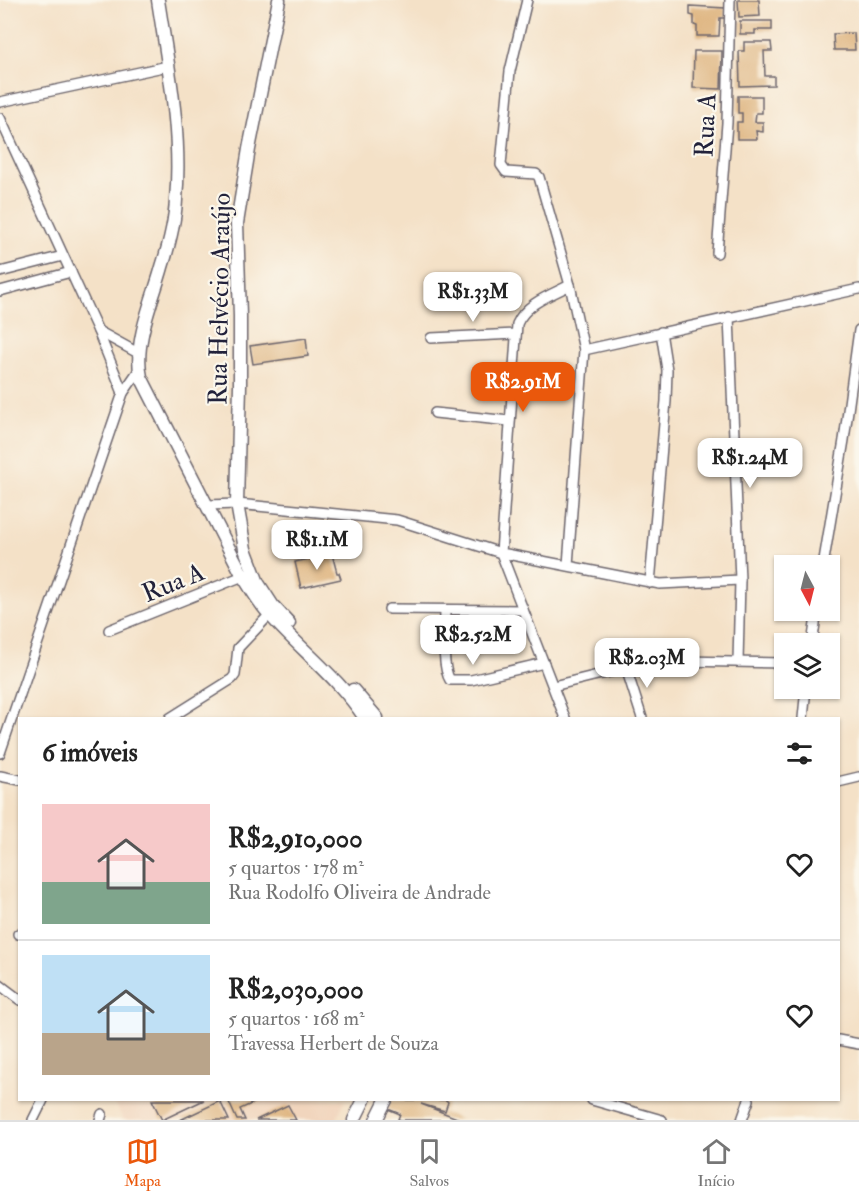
<!DOCTYPE html>
<html lang="pt">
<meta charset="utf-8">
<style>
body{margin:0;font-family:"IM FELL Double Pica",serif;background:#f6f6f6;color:#222;height:100vh;display:flex;flex-direction:column;font-size:22px;white-space:nowrap}
*{box-sizing:border-box;margin:0}
p{font-size:20px;color:#767676}
.icon{flex:none;width:33px;height:33px;fill:none;stroke:currentColor;stroke-width:2;stroke-linecap:round;stroke-linejoin:round}
.map{position:relative;flex:1;overflow:hidden}
.sheet{position:absolute;left:18px;top:717px;width:822px;height:384px;display:flex;flex-direction:column;background:#fff;border-radius:0px;box-shadow:0 2px 4px #0004}
.sheet>*{flex:none}
.needle{width:39px;rotate:173deg}
.tools{position:absolute;left:774px;top:555px;display:grid;gap:12px}
.tools a{display:grid;place-items:center;width:66px;height:66px;border-radius:0px;background:#fff;box-shadow:0 2px 4px #0004;font-size:30px}
.price{position:absolute;translate:-50% -51px;padding:0 14px;border-radius:12px;background:#fff;color:#222;font-size:20px;line-height:39px;filter:drop-shadow(0 2px 3px #0008)}
.price::after{content:'';position:absolute;left:50%;top:36px;width:18px;height:14px;margin-left:-9px;background:inherit;clip-path:polygon(0 0,100% 0,50% 100%)}
.price.on{background:#ea580c;color:#fff}
ul{padding:0;list-style:none}
li{display:flex;align-items:center;gap:18px;height:150px;padding:0 24px}
li+li{border-top:2px solid #e0e0e0}
li span{display:grid;place-items:center;flex:none;width:168px;height:120px;border-radius:0px;color:#555}
li>.icon{margin-inline-start:auto}
span .icon{width:72px;height:72px;fill:#fffc;stroke-width:1}
li b{font-size:26px}
h2{display:flex;justify-content:space-between;align-items:center;height:72px;padding:0 24px;font-size:26px}
.dock{display:flex;justify-content:space-around;align-items:center;height:84px;border-top:2px solid #e0e0e0;background:#fff;font-size:16px;color:#767676}
.dock a{display:grid;justify-items:center;gap:3px}
.dock .on{color:#ea580c}
.map>svg:first-child{display:block}
.built{fill:#f1d5bd}
.building{fill:#dfb682}
.lines{fill:none;stroke-linecap:round;stroke-linejoin:round}
.minor-casing{stroke:#6c656c;stroke-width:12}
.tertiary-casing{stroke:#6c656c;stroke-width:15}
.minor{stroke:#fff;stroke-width:9}
.tertiary{stroke:#fff;stroke-width:12}
.labels{text-anchor:middle;stroke-width:4.5;stroke-linejoin:round;paint-order:stroke}
.street-label{font-size:26px;fill:#22223b;stroke:#fbf7ec}
</style>
<div class="map">
<svg width="859" height="1120" viewBox="0 0 859 1120">
<rect width="100%" height="100%" fill="#fbf7ec"/>
<filter id="ink" filterUnits="userSpaceOnUse"><feTurbulence type="fractalNoise" baseFrequency=".0167" numOctaves="2"/><feDisplacementMap in="SourceGraphic" scale="12" xChannelSelector="R" yChannelSelector="G"/><feConvolveMatrix kernelMatrix="1 2 1 2 8 2 1 2 1" color-interpolation-filters="sRGB"/></filter>
<filter id="wash" filterUnits="userSpaceOnUse"><feTurbulence type="fractalNoise" baseFrequency=".008" numOctaves="4" result="noise"/><feDisplacementMap in="SourceGraphic" scale="24" xChannelSelector="R" yChannelSelector="G"/><feGaussianBlur stdDeviation="1.35" result="paint"/><feColorMatrix in="noise" values="0 0 0 0 0 0 0 0 0 0 0 0 0 0 0 0 0 1.4 0 .05"/><feComposite in="paint" operator="in"/></filter>
<g filter="url(#wash)">
<rect width="100%" height="100%" fill="#f4e1c7"/>
<path class="built" d="M112,1100H345L336,1120H124Z"/>
<g id="blocks">
<g class="building">
<path d="M738,0H759L760,16L739,17Z"/>
<path d="M690,6L725,8V18H720L719,36H697V26L694,25V16L690,15Z"/>
<path d="M740,21H772V30H755V34H740Z"/>
<path d="M854,33L855,50H834L833,34Z"/>
<path d="M744,42H771L772,51H764L765,76H774V85L740,86L739,51H744Z"/>
<path d="M694,51H722L721,89L693,88Z"/>
<path d="M738,96H762V113H756L755,122H763V132L756,131L757,139H737V122H742V113H738Z"/>
<path d="M306,338L308,356L253,364L250,346Z"/>
<path d="M332,554L337,573H339L341,579L301,588L295,562Z"/>
<path d="M152,1100H204L162,1120Z"/>
<path d="M228,1100H260L240,1109L245,1120H237Z"/>
<path d="M391,1100H446L448,1102L445,1111L421,1104L462,1120H401L398,1119L400,1114L388,1109Z"/>
<path d="M220,1101L229,1120H180Z"/>
<path d="M288,1105L296,1120H256Z"/>
</g>
</g>
</g>
<g filter="url(#ink)">
<use href="#blocks" fill-opacity="0" stroke="#6c656c" stroke-width="1.5"/>
<g class="lines">
<defs>
<g id="minor">
<path d="M527,0L510,71L501,165L506,172L536,174L539,177L570,285L584,350L568,565"/>
<path d="M0,102L168,66"/>
<path d="M0,118L98,331L123,393"/>
<path d="M717,253L727,123L730,0"/>
<path d="M0,272L63,256"/>
<path d="M570,285C551,295 526,303 517,324L501,553L660,584L740,580"/>
<path d="M0,291L71,272"/>
<path d="M729,317L740,580L738,662"/>
<path d="M98,331L138,353"/>
<path d="M431,338L516,334"/>
<path d="M584,350L859,289"/>
<path d="M435,413L509,421"/>
<path d="M208,505L237,504L397,520L501,553L565,718"/>
<path d="M823,566L844,440L859,330"/>
<path d="M650,583L666,401L667,370L661,332"/>
<path d="M389,609L523,610"/>
<path d="M445,610C445,627 441,666 450,680H471L544,663"/>
<path d="M109,630L248,574"/>
<path d="M812,644L817,610"/>
<path d="M626,668L642,718"/>
<path d="M553,686L626,668L683,661L784,663"/>
<path d="M170,718L232,679L235,675L238,648L274,610"/>
<path d="M803,718L806,688"/>
<path d="M0,753L123,393L139,370"/>
<path d="M0,776L20,780"/>
<path d="M838,782L859,777"/>
<path d="M18,934L20,933"/>
<path d="M0,985L20,1000"/>
<path d="M838,1040L859,1044"/>
<path d="M592,1100L662,1120"/>
<path d="M33,1120L43,1100"/>
<path d="M100,1120L102,1114"/>
<path d="M742,1120L749,1100"/>
</g>
<g id="tertiary">
<path d="M158,0C168,66 182,133 176,200C175,222 169,245 162,267C153,300 133,343 141,377L243,576C251,589 259,603 270,615C301,650 339,678 365,718"/>
<path d="M279,0L249,149L237,223L240,316V385L237,504L245,549L258,583L273,606L289,623"/>
<path d="M353,690L377,718"/>
<path d="M354,1120L364,1100"/>
<path d="M376,1120L386,1100"/>
</g>
</defs>
<use href="#minor" class="minor-casing"/>
<use href="#tertiary" class="tertiary-casing"/>
<use href="#minor" class="minor"/>
<use href="#tertiary" class="tertiary"/>
</g>
</g>
<g class="labels">
<g class="street-label">
<text transform="translate(705 125) rotate(-87)" y="9">Rua A</text>
<text transform="translate(219 299) rotate(-89)" y="9">Rua Helvécio Araújo</text>
<text transform="translate(173 582) rotate(-22)" y="9">Rua A</text>
</g>
</g>
</svg>
<div class="tools">
<a><svg class="needle" viewBox="-14 -14 28 28"><path d="M0-13l5 13h-10z" fill="#e53935"/><path d="M0 13l5-13h-10z" fill="#767676"/></svg></a>
<a><svg class="icon" aria-label="layers" viewBox="0 0 24 24"><path d="M12 4l9 5-9 5-9-5zM3 14l9 5 9-5"/></svg></a>
</div>
<b class="price" style="left:473px;top:323px">R$1.33M</b>
<b class="price on" style="left:523px;top:413px">R$2.91M</b>
<b class="price" style="left:750px;top:489px">R$1.24M</b>
<b class="price" style="left:317px;top:571px">R$1.1M</b>
<b class="price" style="left:473px;top:666px">R$2.52M</b>
<b class="price" style="left:647px;top:689px">R$2.03M</b>
<section class="sheet">
<h2>6 imóveis<svg class="icon" aria-label="filters" viewBox="0 0 24 24"><path d="M4 7h16M4 17h16"/><circle cx="9" cy="7" r="2"/><circle cx="15" cy="17" r="2"/></svg></h2>
<ul>
<li><span style="background:linear-gradient(#f6c9c9 65%,#7fa58c 0)"><svg class="icon" aria-label="home" viewBox="0 0 24 24"><path d="M3 11l9-7 9 7M6 9v11h12V9"/></svg></span><div><b>R$2,910,000</b><p>5 quartos · 178 m²</p><p>Rua Rodolfo Oliveira de Andrade</p></div><svg class="icon" aria-label="heart" viewBox="0 0 24 24"><path d="M12 20l-8-8c-3-5 5-10 8-4 3-6 11-1 8 4z"/></svg></li>
<li><span style="background:linear-gradient(#bfe0f5 65%,#b9a48a 0)"><svg class="icon" aria-label="home" viewBox="0 0 24 24"><path d="M3 11l9-7 9 7M6 9v11h12V9"/></svg></span><div><b>R$2,030,000</b><p>5 quartos · 168 m²</p><p>Travessa Herbert de Souza</p></div><svg class="icon" aria-label="heart" viewBox="0 0 24 24"><path d="M12 20l-8-8c-3-5 5-10 8-4 3-6 11-1 8 4z"/></svg></li>
</ul>
</section>
</div>
<nav class="dock">
<a class="on"><svg class="icon" aria-label="map" viewBox="0 0 24 24"><path d="M3 6l6-2 6 2 6-2v14l-6 2-6-2-6 2zM9 4v14M15 6v14"/></svg>Mapa</a>
<a><svg class="icon" aria-label="saved" viewBox="0 0 24 24"><path d="M7 4h10v16l-5-4-5 4z"/></svg>Salvos</a>
<a><svg class="icon" aria-label="home" viewBox="0 0 24 24"><path d="M3 11l9-7 9 7M6 9v11h12V9"/></svg>Início</a>
</nav>
